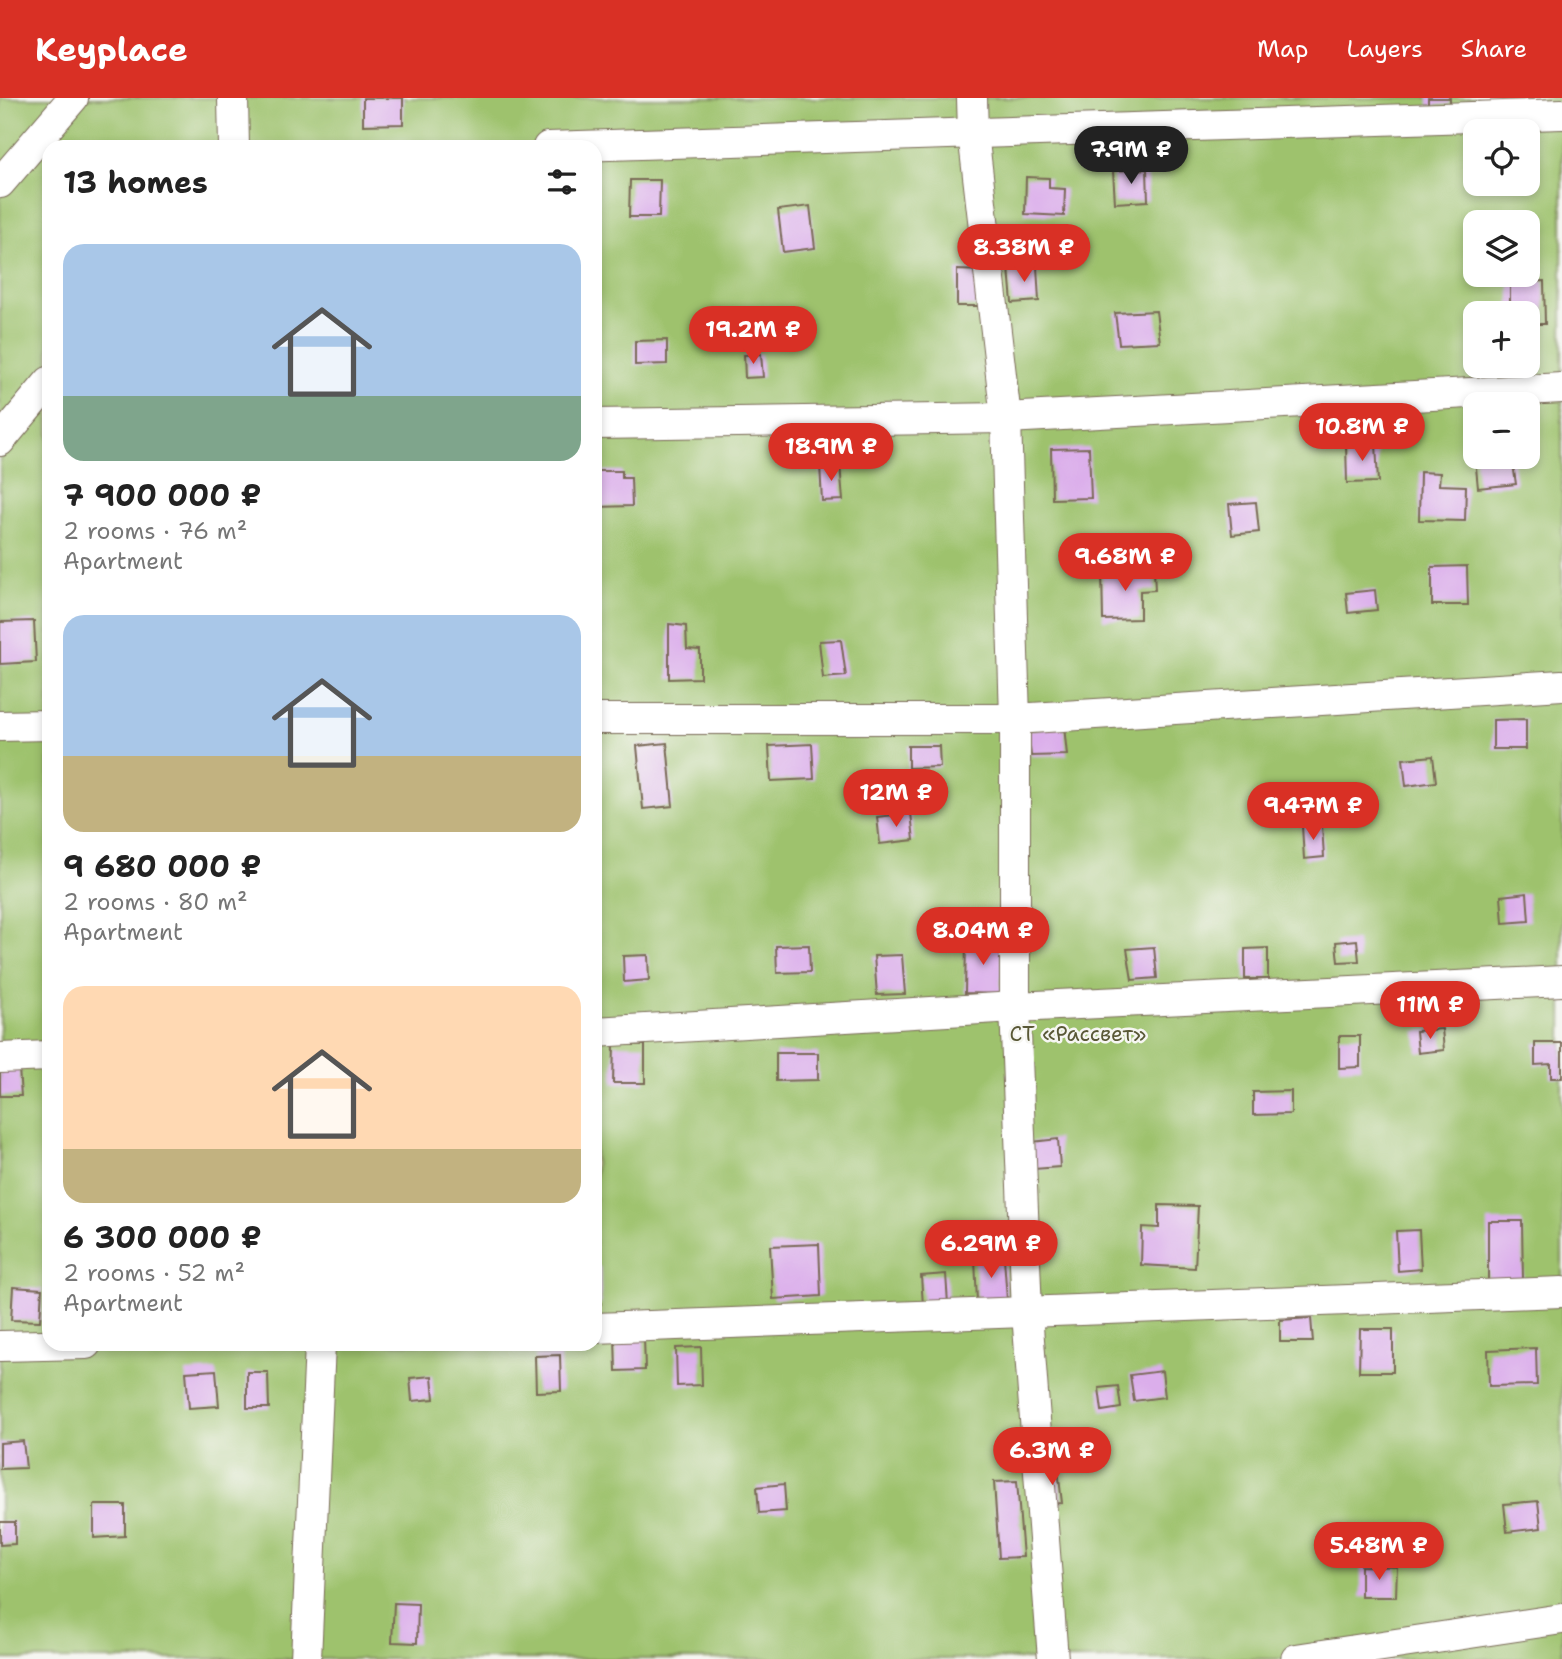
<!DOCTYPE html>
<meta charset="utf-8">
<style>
body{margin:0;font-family:"Shantell Sans",sans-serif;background:#f2f2f2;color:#222;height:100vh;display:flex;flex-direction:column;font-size:26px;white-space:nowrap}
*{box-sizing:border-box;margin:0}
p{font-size:23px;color:#767676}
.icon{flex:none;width:38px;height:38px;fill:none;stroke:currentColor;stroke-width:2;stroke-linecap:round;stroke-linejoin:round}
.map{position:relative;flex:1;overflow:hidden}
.side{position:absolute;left:42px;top:42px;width:560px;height:1211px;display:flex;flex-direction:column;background:#fff;border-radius:21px;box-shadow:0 4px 10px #0003}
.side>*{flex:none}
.tools{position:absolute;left:1463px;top:21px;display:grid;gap:14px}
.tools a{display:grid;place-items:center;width:77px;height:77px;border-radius:14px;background:#fff;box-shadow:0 4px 10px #0003;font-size:35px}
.price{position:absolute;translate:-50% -60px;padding:0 16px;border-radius:24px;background:#d93025;color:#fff;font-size:23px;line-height:46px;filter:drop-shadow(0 2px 4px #0008)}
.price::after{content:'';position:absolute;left:50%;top:42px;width:21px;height:16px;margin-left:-10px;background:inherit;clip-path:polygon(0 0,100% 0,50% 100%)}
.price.active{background:#222;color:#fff}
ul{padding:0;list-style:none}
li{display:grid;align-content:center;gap:14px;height:371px;padding:0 21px}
li span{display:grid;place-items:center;height:217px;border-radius:21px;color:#555}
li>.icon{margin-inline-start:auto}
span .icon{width:126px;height:126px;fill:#fffc;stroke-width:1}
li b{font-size:30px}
h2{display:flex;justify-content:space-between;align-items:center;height:84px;padding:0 21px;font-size:30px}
header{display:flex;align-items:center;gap:42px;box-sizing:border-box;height:98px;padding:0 35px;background:#d93025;color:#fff}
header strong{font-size:33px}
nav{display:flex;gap:38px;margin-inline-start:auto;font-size:24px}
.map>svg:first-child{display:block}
.green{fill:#9ec26d;stroke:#6c7646;stroke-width:2;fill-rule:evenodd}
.building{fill:#dbaeeb}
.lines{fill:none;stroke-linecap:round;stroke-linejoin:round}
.minor-casing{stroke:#796956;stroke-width:32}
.minor{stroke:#fff;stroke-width:30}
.labels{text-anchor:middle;stroke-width:5;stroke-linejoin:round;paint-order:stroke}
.park-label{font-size:21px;fill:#595836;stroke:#f6f6f2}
</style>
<header>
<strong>Keyplace</strong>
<nav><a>Map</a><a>Layers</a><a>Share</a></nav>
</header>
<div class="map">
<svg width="1562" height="1561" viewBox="0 0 1562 1561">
<rect width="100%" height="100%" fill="#f6f6f2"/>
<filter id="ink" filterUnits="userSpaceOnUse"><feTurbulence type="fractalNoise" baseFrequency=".0143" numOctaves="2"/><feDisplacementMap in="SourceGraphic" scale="14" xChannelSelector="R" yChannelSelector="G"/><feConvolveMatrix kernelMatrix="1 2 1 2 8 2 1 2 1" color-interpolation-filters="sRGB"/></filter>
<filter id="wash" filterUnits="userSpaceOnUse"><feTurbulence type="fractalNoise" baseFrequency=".00686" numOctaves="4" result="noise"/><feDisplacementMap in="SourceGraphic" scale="28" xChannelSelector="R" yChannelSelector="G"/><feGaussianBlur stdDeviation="1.57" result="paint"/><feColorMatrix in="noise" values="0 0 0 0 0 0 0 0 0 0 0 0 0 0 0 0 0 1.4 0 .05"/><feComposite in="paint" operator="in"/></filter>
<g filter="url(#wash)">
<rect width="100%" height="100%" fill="#ecdfbd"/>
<path class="green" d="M0,0H1562V1561H0ZM1475,33H1528V86H1475ZM49,49H595V1246H49ZM1475,124H1528V177H1475ZM1475,215H1528V268H1475ZM1475,306H1528V359H1475Z"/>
<g id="blocks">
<g class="building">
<path d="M363,0H403V26L363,27Z"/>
<path d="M1428,0H1450V6L1428,8Z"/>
<path d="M1147,71L1148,103L1115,105L1113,73Z"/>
<path d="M1026,79L1049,80V90L1065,91L1064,118L1025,116Z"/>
<path d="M630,82H660L659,119H629Z"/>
<path d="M810,108L815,150L783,154L778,112Z"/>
<path d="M1037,168L1039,203L1012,205L1009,170Z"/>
<path d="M957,172L983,173V208H957Z"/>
<path d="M1544,183L1545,226H1528V215H1510V184Z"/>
<path d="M1156,213L1160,244L1119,246L1115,215Z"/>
<path d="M667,242V266L635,267V243Z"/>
<path d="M761,256L763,279L745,280L744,257Z"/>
<path d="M1376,345L1378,384L1347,385L1346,346Z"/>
<path d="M1089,350L1091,400L1052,401L1051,351Z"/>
<path d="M1475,359H1512L1516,386L1478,390Z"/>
<path d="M840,366L843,402L822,403L820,367Z"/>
<path d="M596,373H622V380H631L632,408L597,409Z"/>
<path d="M1420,374L1440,375L1439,387L1466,388L1465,423L1419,422Z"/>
<path d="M1256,404L1259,434L1232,437L1229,406Z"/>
<path d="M1467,468L1468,507H1432V469Z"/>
<path d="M1154,472L1155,492L1140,493V521L1103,522L1102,473Z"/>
<path d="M1375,492L1377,512L1348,515L1346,495Z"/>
<path d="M34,523L36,564L0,566V524Z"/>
<path d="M669,526L686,528L687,551L700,552V580L669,581Z"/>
<path d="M841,542L846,578L823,580L819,543Z"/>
<path d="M1526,621V651H1493V622Z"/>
<path d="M1064,628L1067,657L1031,658L1028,632Z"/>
<path d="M667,645L673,708L643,711L637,648Z"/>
<path d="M812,646L814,681L771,683L769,648Z"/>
<path d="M908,648H939L940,669L908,670Z"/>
<path d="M1433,658L1436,684L1406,688L1403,661Z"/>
<path d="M911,715L914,742L880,746L877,719Z"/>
<path d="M1322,727L1324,759L1304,761L1302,728Z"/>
<path d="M1527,795L1529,823L1503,825L1501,798Z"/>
<path d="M966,842H1001V896L965,895Z"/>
<path d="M1357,842L1359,863L1338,864L1336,844Z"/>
<path d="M809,847L810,874L777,875L776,848Z"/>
<path d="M1154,849L1157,880L1132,882L1127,851Z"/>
<path d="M1268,850V881H1245V851Z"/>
<path d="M648,857L649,882L624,884L623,858Z"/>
<path d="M902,857L905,896L877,897L874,858Z"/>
<path d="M1442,931L1444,952L1418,955L1416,933Z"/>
<path d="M1339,938H1360V969L1339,970Z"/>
<path d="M1535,945H1562V980H1551V966L1535,967Z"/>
<path d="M614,946L645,947V985H613Z"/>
<path d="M776,955H818V982L776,983Z"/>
<path d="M19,970L21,998H0V971Z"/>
<path d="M1291,993V1016L1253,1017V994Z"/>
<path d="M1058,1041L1060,1069L1034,1071L1032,1044Z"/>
<path d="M1159,1107L1198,1108L1195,1170L1141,1167L1142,1129L1159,1130Z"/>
<path d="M1488,1123H1522L1523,1182H1488Z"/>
<path d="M1419,1132L1421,1171L1398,1173L1396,1133Z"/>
<path d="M819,1146L821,1198L773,1201L770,1148Z"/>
<path d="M1004,1160L1007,1202L977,1204L975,1161Z"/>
<path d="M595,1169H600L601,1206H595Z"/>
<path d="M946,1176L948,1206L923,1207L921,1178Z"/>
<path d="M13,1189L42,1191L40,1223L11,1222Z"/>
<path d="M1311,1220L1313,1244H1280V1222Z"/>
<path d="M1360,1231H1393V1274H1359Z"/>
<path d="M644,1238L645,1272L616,1273L615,1239Z"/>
<path d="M701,1249L702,1287L677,1288L676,1250Z"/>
<path d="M1536,1250L1537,1287L1489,1288L1488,1252Z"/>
<path d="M560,1257L561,1293L536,1294L535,1258Z"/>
<path d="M216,1272L219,1308L189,1310L186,1274Z"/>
<path d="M1162,1273L1165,1299L1134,1303L1130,1277Z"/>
<path d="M247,1274H268L269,1310H247Z"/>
<path d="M432,1278L434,1301L412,1303L410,1280Z"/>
<path d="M1118,1288L1121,1310L1102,1313L1099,1290Z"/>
<path d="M23,1343L26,1370L0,1371V1345Z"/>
<path d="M1058,1371L1062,1405L1045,1406L1041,1374Z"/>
<path d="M1017,1383L1023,1459L999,1460L994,1384Z"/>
<path d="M784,1386L786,1413L759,1415L757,1389Z"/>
<path d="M1538,1403L1541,1430L1507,1434L1504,1406Z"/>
<path d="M94,1407H125V1438L94,1440Z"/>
<path d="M0,1424H15V1446L0,1447Z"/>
<path d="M1361,1468L1397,1469L1396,1499H1361Z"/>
<path d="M394,1505L418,1506L417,1545L392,1544Z"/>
</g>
</g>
</g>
<g filter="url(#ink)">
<use href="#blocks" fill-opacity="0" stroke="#796956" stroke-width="2"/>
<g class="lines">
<defs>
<g id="minor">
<path d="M233,0L234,49"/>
<path d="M972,0L973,35L1006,320L1015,621V909L1027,1215L1053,1561"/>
<path d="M548,49L1562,16"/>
<path d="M0,85L73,0"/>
<path d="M595,326L1006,320L1562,290"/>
<path d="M0,343L49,284"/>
<path d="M595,621H1015L1562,587"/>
<path d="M0,628L49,627"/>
<path d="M595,934L1015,909L1562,883"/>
<path d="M0,960L49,958"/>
<path d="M595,1230L1562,1194"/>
<path d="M0,1248L86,1246"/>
<path d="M306,1561L320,1246"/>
<path d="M1296,1561L1562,1521"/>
</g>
</defs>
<use href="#minor" class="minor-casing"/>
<use href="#minor" class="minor"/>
</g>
</g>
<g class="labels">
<g class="park-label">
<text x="1078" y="943">СТ «Рассвет»</text>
</g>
</g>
</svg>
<div class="tools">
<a><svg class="icon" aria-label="locate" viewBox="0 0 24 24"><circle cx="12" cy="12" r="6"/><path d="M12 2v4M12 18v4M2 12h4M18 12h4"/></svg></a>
<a><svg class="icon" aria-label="layers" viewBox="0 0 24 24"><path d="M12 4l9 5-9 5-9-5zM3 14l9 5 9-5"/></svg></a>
<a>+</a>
<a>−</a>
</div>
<b class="price active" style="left:1131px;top:88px">7.9M ₽</b>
<b class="price" style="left:1024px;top:186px">8.38M ₽</b>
<b class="price" style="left:753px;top:268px">19.2M ₽</b>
<b class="price" style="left:1362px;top:365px">10.8M ₽</b>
<b class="price" style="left:831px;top:385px">18.9M ₽</b>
<b class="price" style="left:1125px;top:495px">9.68M ₽</b>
<b class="price" style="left:896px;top:731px">12M ₽</b>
<b class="price" style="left:1313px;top:744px">9.47M ₽</b>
<b class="price" style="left:983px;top:869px">8.04M ₽</b>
<b class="price" style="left:1430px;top:943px">11M ₽</b>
<b class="price" style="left:991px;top:1182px">6.29M ₽</b>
<b class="price" style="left:1052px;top:1389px">6.3M ₽</b>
<b class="price" style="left:1379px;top:1484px">5.48M ₽</b>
<section class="side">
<h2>13 homes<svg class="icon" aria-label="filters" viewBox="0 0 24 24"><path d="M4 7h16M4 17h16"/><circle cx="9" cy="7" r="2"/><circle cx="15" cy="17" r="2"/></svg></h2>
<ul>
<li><span style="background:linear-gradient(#a9c7e8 70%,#7fa58c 0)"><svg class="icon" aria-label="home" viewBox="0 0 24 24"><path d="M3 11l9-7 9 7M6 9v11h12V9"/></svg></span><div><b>7 900 000 ₽</b><p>2 rooms · 76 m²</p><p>Apartment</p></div></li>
<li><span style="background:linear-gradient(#a9c7e8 65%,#c2b280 0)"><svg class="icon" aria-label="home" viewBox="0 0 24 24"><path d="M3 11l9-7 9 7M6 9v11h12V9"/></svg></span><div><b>9 680 000 ₽</b><p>2 rooms · 80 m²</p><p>Apartment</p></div></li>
<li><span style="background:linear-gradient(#ffd9b3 75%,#c2b280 0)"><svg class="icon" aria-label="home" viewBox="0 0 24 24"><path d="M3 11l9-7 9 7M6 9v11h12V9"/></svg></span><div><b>6 300 000 ₽</b><p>2 rooms · 52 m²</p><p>Apartment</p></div></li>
</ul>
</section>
</div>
